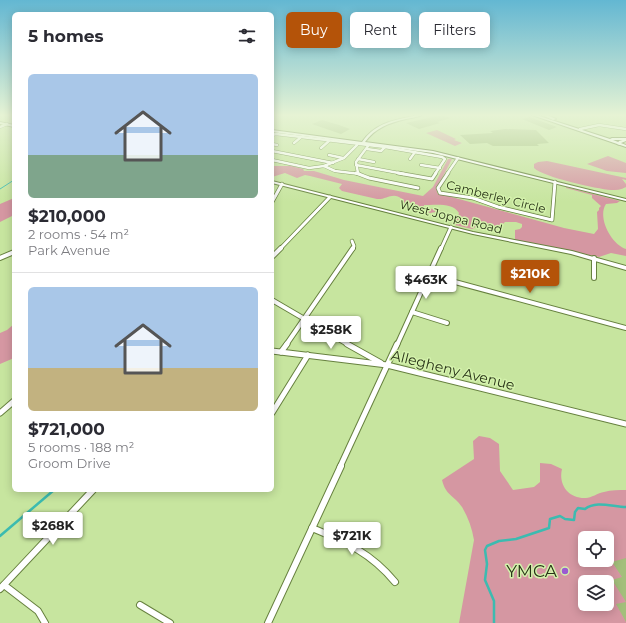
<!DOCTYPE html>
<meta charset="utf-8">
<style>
body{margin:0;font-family:Montserrat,sans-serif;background:#f7f7f7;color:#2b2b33;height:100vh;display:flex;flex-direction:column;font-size:15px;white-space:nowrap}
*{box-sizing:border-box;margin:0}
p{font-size:13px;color:#7c7c81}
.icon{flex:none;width:22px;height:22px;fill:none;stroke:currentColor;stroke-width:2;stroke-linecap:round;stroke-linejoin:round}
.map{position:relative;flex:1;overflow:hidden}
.drawer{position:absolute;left:12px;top:12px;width:262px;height:480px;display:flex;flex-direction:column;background:#fff;border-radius:6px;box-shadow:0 2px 10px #0003}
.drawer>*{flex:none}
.guide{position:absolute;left:286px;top:12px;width:280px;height:36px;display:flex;gap:8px}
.tools{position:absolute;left:578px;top:531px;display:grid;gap:8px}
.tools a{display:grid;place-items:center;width:36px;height:36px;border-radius:6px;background:#fff;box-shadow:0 2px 10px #0003;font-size:20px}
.price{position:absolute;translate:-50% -34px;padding:0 9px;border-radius:4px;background:#fff;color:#222;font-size:13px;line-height:26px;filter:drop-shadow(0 1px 2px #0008)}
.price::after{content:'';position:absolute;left:50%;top:24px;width:12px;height:9px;margin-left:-6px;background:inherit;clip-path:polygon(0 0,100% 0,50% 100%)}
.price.on{background:#b45309;color:#fff}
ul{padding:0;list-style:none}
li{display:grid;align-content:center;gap:8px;height:212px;padding:0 16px}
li+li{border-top:1px solid #e1e1e2}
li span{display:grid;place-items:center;height:124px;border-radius:6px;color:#555}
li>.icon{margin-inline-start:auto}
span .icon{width:72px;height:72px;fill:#fffc;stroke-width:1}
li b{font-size:17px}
h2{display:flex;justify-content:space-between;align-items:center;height:48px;padding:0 16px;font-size:17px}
.tag{padding:0 14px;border-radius:6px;background:#fff;box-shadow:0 2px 10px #0003;font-size:14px;line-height:36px}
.tag.on{background:#b45309;color:#fff}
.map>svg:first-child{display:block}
.green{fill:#d597a2;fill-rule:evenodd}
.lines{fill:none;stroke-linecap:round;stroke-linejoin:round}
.stream-far1{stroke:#3cbbb0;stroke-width:1}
.stream{stroke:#3cbbb0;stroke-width:2.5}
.building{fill:#a3bf7b}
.street-far4-casing{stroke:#67813f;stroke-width:3.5}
.street-far3-casing{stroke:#67813f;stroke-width:4.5}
.street-far2-casing{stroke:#67813f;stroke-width:6}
.street-far1-casing{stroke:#67813f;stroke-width:7}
.street-casing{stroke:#67813f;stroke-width:8}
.secondary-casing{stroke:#67813f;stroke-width:2}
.primary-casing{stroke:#67813f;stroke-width:2}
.highway-casing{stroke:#67813f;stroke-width:2}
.street-far4{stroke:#fff;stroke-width:2.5}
.street-far3{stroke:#fff;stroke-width:3}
.street-far2{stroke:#fff;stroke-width:4}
.street-far1{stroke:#fff;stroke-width:5}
.street{stroke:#fff;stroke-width:6}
.secondary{fill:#fff;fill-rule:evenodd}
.primary{fill:#fff;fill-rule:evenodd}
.highway{fill:#fff;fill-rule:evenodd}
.poi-dot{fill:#9b5bd1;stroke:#d4f2ac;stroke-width:1.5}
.labels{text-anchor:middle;stroke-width:3;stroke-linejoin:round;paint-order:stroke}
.far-street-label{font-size:12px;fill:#283317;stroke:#d4f2ac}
.street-label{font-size:14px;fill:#283317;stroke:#d4f2ac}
.near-poi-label{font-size:17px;fill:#283317;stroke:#d4f2ac;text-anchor:end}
</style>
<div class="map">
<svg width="626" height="623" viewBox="0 0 626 623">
<rect width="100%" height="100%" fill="#c7e59f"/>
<g class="green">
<path d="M437,130L456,139L454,140L462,143L455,146L426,133Z"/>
<path d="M608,156L626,163V173L607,171L587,164Z"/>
<path d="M448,159H452L437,188V193L564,228L594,234L598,229L597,212L599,210V208L601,206L592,198V195L566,188V187L620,201L617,203L606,204C597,217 611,244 626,249V256L611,253L599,257L515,240V230L520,229L522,227V224L516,222H505L500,227L481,224L472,229L455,225L459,213C453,202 434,205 424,205V207L441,211L430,213L415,207V202L402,204L400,201L402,199C393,191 386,200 377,199L342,191L339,188L342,184L310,176L305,175L297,178L285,173L272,177V166H291L303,169L304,171H314L344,180L423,196L433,187Z"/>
<path d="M547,161L626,178V180L622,179L626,184V187C621,190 616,190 611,190C597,189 543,177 534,168V164L538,162Z"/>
<path d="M14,198V215L0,222V204Z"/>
<path d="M14,324V358L0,364V333L7,330Z"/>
<path d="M479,436L490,438L499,444L500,471L513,490L534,487L540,482V463L551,464L562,469C558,485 569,499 586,498C591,498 598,493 604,492C611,490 619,490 626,490V623H459L474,540C472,528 468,517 462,507C454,495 446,496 442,480L474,459L473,441ZM585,538H607V560H585ZM585,582H607V604H585Z"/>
</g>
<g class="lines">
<path class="stream-far1" d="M0,189L14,180"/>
<g class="stream">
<path d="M0,536L54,490"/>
<path d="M494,623V601L485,580L487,564L485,550L487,546L499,541L516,539L549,528L550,519L560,516L565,519L574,520L575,512L578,508L585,509C596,500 613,507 626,507"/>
</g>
</g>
<g class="building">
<path d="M441,115L451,118L437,122L440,123L419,129L406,123Z"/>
<path d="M530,117L535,119L557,127L549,130L522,119Z"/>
<path d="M322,120L339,125L350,129L341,134L312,124Z"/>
<path d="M505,129L536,130L549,143L537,144L539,146H493L487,143L470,144L460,135L493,133L490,131Z"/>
<path d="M626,558V622L616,604L626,602L612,580L622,577L612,562Z"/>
</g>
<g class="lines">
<defs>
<g id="street-far4">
<path d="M0,127L7,124"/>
<path d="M580,129L599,125L626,129"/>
<path d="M272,135L276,134L385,147L442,157L445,159L435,174"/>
<path d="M294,143L300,138"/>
<path d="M272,144L277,145"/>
<path d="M321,148L329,141"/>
<path d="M367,149L381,151L385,147"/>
<path d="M272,151L333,163"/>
<path d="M329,155L343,158"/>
<path d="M358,159L374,162"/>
<path d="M410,159L415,152"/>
<path d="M272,160L309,168L324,166L335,171L360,174"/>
<path d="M356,165L404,174"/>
<path d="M421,165L440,168"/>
<path d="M324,166L344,158L357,145"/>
<path d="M358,173L356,162L368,146"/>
<path d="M447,174L458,158"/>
</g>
<g id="street-far3">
<path d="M356,173L369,178L418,188"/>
<path d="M398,173L432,179L436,173"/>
<path d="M448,173L438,188L440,193L473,198L498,207L552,220L555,182"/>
<path d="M272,202L282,184"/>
<path d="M352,241L354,246L353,249"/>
<path d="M280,249L330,197"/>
<path d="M441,249L451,227"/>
</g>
<g id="street-far2">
<path d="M272,257L281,248"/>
<path d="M0,258L14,252"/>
<path d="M594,258V278"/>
<path d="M429,275L626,328"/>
<path d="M272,300L349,345"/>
<path d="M412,312L447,323"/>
<path d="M286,345L353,248"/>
<path d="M397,345L441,248"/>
</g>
<g id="street-far1">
<path d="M347,344L381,363"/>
<path d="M272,351L387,365L626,424"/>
<path d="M281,352L287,344"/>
<path d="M0,413L14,401"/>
<path d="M272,413L308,355"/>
<path d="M340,467L397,344"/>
</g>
<g id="street">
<path d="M312,528C346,542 371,553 395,582"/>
<path d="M4,585L38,611L45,623"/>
<path d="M0,589L93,490"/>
<path d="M140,605L170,623"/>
<path d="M268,623L341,466"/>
</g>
<g id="secondary">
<path d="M418,115H422C417,117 411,118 406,119C389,123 375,128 365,142L433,151L626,199V201L433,153L272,132V130L362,142C376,122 395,120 418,115Z"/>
<path d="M0,122L14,125V127L0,124Z"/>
<path d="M626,139V141L621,143L620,145L617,144L619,141Z"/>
<path d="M272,181L473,232L572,251L626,266V270L571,254L473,234L272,183Z"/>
</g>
<path id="primary" d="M532,115H536L610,139L612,138H626V140H613L626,145V147Z"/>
<path id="highway" d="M542,115H547L556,119L553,120Z"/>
</defs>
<use href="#street-far4" class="street-far4-casing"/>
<use href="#street-far3" class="street-far3-casing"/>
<use href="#street-far2" class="street-far2-casing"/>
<use href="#street-far1" class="street-far1-casing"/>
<use href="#street" class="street-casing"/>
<use href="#secondary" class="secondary-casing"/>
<use href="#primary" class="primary-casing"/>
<use href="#highway" class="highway-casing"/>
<use href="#street-far4" class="street-far4"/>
<use href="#street-far3" class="street-far3"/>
<use href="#street-far2" class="street-far2"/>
<use href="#street-far1" class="street-far1"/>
<use href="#street" class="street"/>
<use href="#secondary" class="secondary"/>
<use href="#primary" class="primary"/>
<use href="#highway" class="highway"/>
</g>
<linearGradient id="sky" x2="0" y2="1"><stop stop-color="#63b7d2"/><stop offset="0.57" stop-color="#e6f3d4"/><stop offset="1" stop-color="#e6f3d4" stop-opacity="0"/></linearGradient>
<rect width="626" height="202" fill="url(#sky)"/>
<circle class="poi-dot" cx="565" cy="571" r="4"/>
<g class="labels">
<g class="far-street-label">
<text transform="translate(496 197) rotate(14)" y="4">Camberley Circle</text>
<text transform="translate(451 217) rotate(14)" y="4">West Joppa Road</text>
</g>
<g class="street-label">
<text transform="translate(453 370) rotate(14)" y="5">Allegheny Avenue</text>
</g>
<g class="near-poi-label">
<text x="557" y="577">YMCA</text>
</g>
</g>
</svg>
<div class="tools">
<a><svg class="icon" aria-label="locate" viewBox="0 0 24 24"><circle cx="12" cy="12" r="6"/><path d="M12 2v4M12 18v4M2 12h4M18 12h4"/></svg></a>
<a><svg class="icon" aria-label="layers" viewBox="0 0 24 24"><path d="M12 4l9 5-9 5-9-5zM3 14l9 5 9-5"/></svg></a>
</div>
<b class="price on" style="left:530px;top:294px">$210K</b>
<b class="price" style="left:426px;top:300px">$463K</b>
<b class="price" style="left:331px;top:350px">$258K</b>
<b class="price" style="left:53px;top:546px">$268K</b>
<b class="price" style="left:352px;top:556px">$721K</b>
<div class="guide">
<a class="tag on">Buy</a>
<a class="tag">Rent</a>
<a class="tag">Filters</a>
</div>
<section class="drawer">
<h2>5 homes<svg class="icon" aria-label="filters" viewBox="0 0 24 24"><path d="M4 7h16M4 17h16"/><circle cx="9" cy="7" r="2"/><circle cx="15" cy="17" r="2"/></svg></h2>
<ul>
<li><span style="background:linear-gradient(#a9c7e8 65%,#7fa58c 0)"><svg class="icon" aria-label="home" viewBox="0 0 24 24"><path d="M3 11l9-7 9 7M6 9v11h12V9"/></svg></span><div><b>$210,000</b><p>2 rooms · 54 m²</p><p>Park Avenue</p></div></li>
<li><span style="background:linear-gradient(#a9c7e8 65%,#c2b280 0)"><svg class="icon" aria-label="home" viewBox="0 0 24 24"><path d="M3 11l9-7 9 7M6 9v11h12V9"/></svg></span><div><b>$721,000</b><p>5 rooms · 188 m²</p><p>Groom Drive</p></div></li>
</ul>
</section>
</div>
